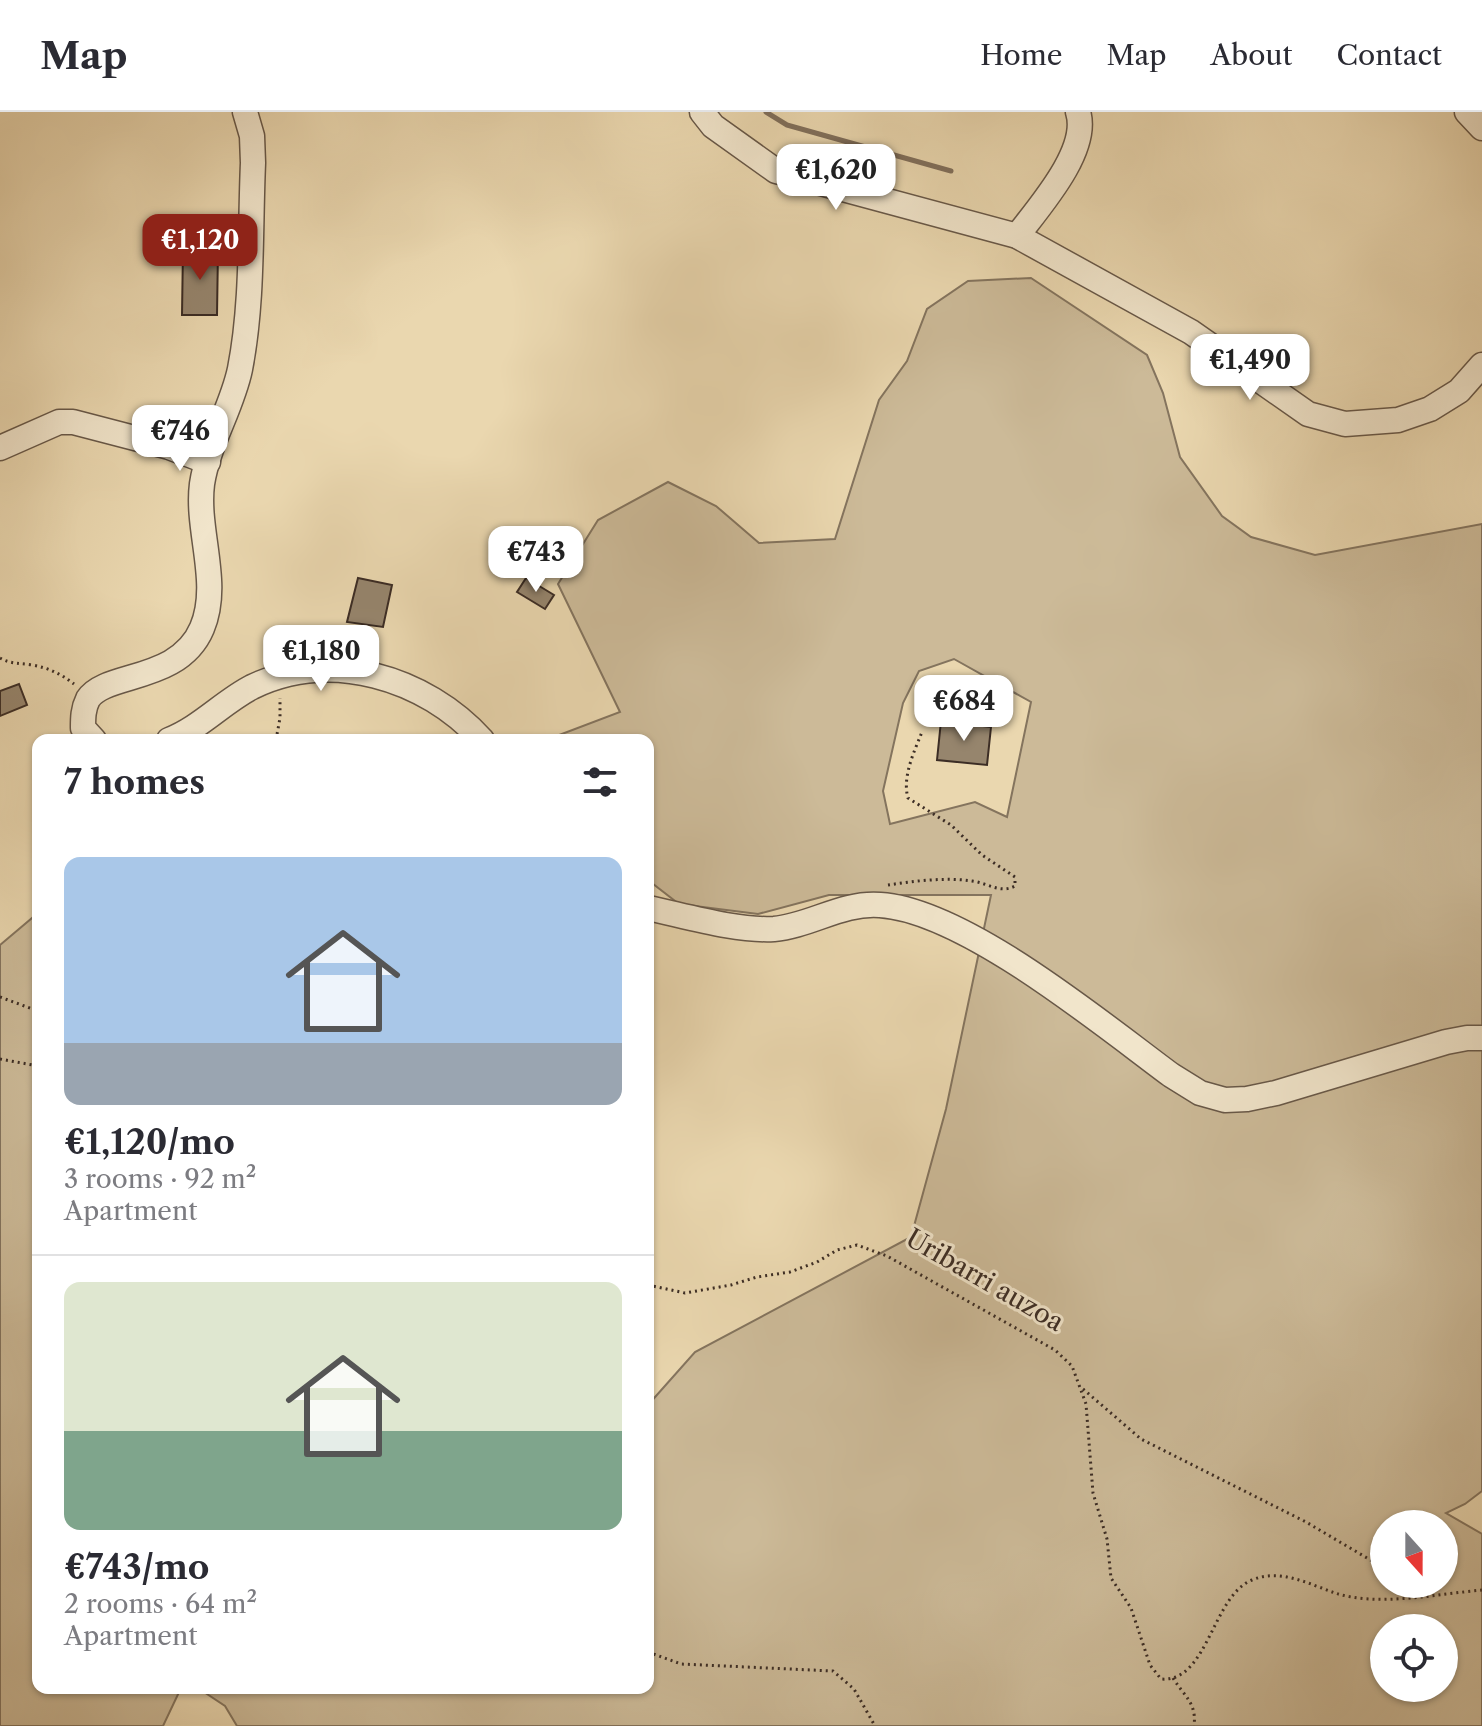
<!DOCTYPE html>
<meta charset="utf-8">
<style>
body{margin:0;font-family:"Libre Caslon Text",serif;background:#f2f2f3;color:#2b2b33;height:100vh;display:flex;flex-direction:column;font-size:30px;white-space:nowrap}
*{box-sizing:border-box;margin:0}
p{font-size:26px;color:#7c7c81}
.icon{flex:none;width:44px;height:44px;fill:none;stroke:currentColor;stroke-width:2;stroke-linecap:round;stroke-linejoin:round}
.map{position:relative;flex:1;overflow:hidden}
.drawer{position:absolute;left:32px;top:622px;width:622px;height:960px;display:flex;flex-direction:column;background:#fff;border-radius:16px;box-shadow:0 2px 6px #0004}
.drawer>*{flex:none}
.needle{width:52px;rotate:159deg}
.tools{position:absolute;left:1370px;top:1398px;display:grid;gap:16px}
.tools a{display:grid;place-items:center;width:88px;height:88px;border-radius:50%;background:#fff;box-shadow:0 2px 6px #0004;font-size:40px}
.price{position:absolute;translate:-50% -68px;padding:0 18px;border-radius:16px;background:#fff;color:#222;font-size:26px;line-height:52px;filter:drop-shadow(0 2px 4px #0008)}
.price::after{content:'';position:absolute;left:50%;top:48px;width:24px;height:18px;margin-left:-12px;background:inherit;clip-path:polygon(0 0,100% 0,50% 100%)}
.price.current{background:#8f2418;color:#fff}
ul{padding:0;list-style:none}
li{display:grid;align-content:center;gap:16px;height:424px;padding:0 32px}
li+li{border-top:2px solid #e1e1e2}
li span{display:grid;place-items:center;height:248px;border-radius:16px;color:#555}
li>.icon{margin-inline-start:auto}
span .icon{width:144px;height:144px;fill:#fffc;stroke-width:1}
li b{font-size:34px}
h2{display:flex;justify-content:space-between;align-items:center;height:96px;padding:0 32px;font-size:34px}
header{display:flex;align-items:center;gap:48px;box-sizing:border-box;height:112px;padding:0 40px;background:#fff;border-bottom:2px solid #e1e1e2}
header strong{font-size:38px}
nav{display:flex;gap:44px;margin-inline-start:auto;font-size:28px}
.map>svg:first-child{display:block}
.green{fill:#ccba98;stroke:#84745e;stroke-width:2;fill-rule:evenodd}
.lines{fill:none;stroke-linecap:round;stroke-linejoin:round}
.stream{stroke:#81705c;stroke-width:5}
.building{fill:#96856d;stroke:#3c2d25;stroke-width:2}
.minor-casing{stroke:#685848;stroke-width:27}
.path{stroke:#3c2d25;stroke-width:3;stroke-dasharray:2 4;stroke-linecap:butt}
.minor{stroke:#f1e5cb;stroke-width:24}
.labels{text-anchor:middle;stroke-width:6;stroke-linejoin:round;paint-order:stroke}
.street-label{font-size:26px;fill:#3c2d25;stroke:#f1e5cb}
</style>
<header>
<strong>Map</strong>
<nav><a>Home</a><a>Map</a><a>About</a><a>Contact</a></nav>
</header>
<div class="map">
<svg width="1482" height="1614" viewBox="0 0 1482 1614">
<rect width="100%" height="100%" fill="#ead7af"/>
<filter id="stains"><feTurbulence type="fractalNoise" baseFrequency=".0025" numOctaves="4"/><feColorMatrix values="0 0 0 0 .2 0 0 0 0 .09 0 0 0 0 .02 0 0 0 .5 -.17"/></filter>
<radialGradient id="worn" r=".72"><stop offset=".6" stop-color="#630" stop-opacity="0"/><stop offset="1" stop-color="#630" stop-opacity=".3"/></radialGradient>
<g class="green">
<path d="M1031,166L1147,243L1163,281L1180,345L1222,404L1251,425L1315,443L1482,412V1379L1465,1392L1446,1401L1482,1422V1614H237L225,1594L198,1576H648V1293L695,1240L911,1125L946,997L991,783H829L758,802L679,792L648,768V628H546L620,600L558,472L598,408L668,370L716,394L759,431L835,427L879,288L907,249L927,197L968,169ZM954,547L1031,590L1007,705L975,690L890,712L883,679L903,591L919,559ZM1384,1412H1444V1472H1384ZM1384,1516H1444V1576H1384Z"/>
<path d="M38,801V1576H181L163,1614H0V833Z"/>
</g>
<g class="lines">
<path class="stream" d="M766,0L787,13L951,59"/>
</g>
<g class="building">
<path d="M183,136L218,137L217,203H182Z"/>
<path d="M358,466L392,473L383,515L347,510Z"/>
<path d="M526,466L554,483L545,497L517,480Z"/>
<path d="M19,572L27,593L0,604V579Z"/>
<path d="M941,609L991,615L987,653L937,648Z"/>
</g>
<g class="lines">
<defs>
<g id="minor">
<path d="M702,0L713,14L776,59L1017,124L1191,220L1308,302L1345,312L1398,308L1430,297L1459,279L1482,253"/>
<path d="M1467,0L1482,16"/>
<path d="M1017,124C1039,95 1090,38 1078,0"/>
<path d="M0,336L59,310H73L169,335L208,350"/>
<path d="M94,628L83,616C83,606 83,597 88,587C105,560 179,571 202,516C221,471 196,419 202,372C208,332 232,296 240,257C253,190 250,119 253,51L252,24L245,0"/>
<path d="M169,628C200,616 223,590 252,575C330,537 425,565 482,628"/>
<path d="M648,796C686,804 736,819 774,817C810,814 842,790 880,793C964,798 1102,912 1171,963L1200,981L1225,988L1247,987L1276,981L1446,930L1467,926H1482"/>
</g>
</defs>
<use href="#minor" class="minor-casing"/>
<g class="path">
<path d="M0,546C10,552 20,551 32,553C49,556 61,562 74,572"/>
<path d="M276,628L280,606V586"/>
<path d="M888,773C915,769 945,765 972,769C988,771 1000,782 1015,774V765L982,743L951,713L908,686C902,665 914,640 922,620"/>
<path d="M0,885L38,899"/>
<path d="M0,947L38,954"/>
<path d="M648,1173L685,1181L731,1173L757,1165L790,1160L817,1150L837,1138L857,1133L887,1144L1055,1238L1072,1254L1086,1292L1093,1381L1107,1427L1111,1466L1131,1496L1150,1553L1161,1567C1208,1571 1212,1484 1252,1468C1280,1456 1309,1472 1335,1481C1378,1495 1437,1482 1482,1478"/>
<path d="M1083,1277L1141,1327L1306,1410L1384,1456"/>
<path d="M1411,1472L1429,1483"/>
<path d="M648,1540L681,1552L833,1559L854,1577L875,1614"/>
<path d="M1173,1566C1184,1584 1197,1591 1194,1614"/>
</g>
<use href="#minor" class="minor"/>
</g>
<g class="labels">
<g class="street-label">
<text transform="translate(985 1168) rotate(30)" y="9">Uribarri auzoa</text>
</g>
</g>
<rect width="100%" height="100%" filter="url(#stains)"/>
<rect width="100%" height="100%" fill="url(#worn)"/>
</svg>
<div class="tools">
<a><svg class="needle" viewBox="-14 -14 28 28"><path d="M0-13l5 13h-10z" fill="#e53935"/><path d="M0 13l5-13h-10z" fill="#7c7c81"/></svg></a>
<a><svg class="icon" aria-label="locate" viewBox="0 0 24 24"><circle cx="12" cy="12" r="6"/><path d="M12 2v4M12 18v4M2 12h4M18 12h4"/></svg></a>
</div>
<b class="price" style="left:836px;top:100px">€1,620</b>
<b class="price current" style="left:200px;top:170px">€1,120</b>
<b class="price" style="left:1250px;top:290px">€1,490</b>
<b class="price" style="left:180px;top:361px">€746</b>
<b class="price" style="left:536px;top:482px">€743</b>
<b class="price" style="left:321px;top:581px">€1,180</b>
<b class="price" style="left:964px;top:631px">€684</b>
<section class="drawer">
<h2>7 homes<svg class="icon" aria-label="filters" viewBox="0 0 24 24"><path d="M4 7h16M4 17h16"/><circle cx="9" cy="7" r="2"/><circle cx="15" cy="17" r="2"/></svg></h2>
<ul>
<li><span style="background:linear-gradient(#a9c7e8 75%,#9aa5b1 0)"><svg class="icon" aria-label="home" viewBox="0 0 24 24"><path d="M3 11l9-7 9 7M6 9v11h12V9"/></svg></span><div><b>€1,120/mo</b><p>3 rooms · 92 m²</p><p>Apartment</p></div></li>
<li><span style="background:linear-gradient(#dfe7d0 60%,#7fa58c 0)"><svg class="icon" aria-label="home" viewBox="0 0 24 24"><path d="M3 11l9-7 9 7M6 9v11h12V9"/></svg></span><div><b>€743/mo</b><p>2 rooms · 64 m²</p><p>Apartment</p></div></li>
</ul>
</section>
</div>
